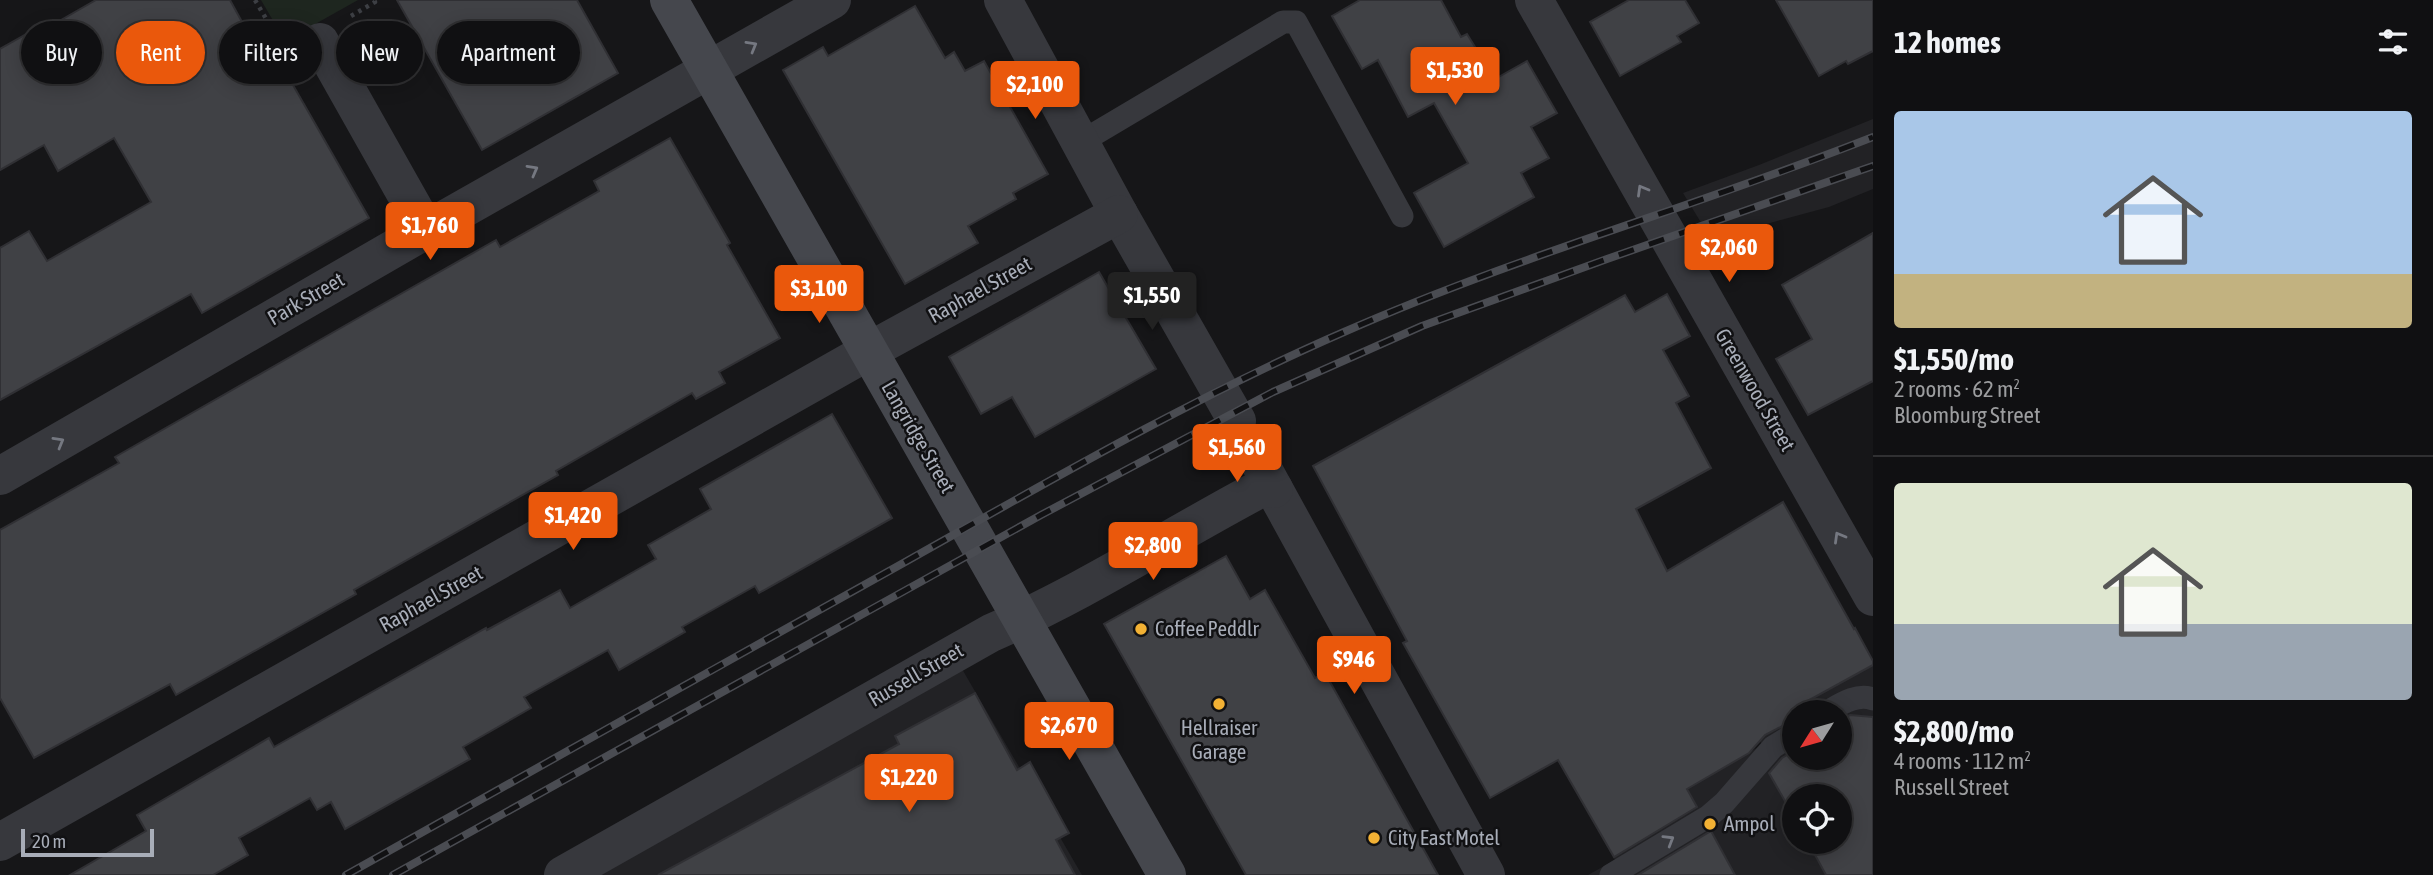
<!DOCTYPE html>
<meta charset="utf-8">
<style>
body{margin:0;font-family:"Asap Condensed",sans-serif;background:#1e1e20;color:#f1f3f6;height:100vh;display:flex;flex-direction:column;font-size:26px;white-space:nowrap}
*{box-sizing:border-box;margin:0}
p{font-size:23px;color:#9c9d9f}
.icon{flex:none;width:38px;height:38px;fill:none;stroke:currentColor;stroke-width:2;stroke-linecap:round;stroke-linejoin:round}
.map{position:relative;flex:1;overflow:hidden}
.drawer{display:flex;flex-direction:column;background:#101012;width:560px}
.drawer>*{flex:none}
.banner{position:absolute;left:21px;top:21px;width:665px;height:63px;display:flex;gap:14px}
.needle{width:46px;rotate:233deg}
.buttons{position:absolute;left:1782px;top:700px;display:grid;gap:14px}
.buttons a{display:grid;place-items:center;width:70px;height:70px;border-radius:50%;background:#101012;box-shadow:0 4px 18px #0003,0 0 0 2px #303032;font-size:35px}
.scale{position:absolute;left:21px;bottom:18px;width:133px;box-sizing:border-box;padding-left:7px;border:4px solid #a8adb8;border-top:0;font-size:19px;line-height:24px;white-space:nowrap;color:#a8adb8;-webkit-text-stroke:5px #111113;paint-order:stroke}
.price{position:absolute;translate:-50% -60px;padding:0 16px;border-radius:7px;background:#ea580c;color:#fff;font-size:23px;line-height:46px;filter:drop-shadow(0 2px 4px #0008)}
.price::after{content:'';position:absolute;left:50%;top:42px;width:21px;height:16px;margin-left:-10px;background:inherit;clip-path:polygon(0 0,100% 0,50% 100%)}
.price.active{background:#222;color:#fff}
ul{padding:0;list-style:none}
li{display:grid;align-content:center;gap:14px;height:371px;padding:0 21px}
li+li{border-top:2px solid #303032}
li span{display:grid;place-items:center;height:217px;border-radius:7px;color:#555}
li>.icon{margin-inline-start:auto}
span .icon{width:126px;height:126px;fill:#fffc;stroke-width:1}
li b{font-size:30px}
h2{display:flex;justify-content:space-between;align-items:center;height:84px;padding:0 21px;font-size:30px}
.chip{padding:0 24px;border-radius:32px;background:#101012;box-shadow:0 4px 18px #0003,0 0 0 2px #303032;font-size:24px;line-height:63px}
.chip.active{background:#ea580c;color:#fff}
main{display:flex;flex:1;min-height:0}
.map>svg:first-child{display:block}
.built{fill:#222225;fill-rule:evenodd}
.green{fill:#1e261f}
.building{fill:#404145;stroke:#303034;stroke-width:2}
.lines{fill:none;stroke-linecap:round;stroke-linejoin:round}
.path{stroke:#3d3f44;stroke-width:4.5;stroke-dasharray:3.5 5;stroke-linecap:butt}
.lane{stroke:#37383d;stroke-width:23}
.street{stroke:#37383d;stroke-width:38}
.secondary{stroke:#45474d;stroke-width:38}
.rail-casing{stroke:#4a4c52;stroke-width:8}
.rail{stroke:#111113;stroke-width:5;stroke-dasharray:16;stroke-linecap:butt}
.oneway{stroke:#757881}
.poi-dot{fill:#f2b134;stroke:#111113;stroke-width:2.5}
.labels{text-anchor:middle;stroke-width:5;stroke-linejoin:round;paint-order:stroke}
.street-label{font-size:21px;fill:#a8adb8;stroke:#111113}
.poi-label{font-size:21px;fill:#a8adb8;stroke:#111113;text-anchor:start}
</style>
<main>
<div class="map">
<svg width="1873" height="875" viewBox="0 0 1873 875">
<rect width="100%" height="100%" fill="#161618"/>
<g class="built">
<path d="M1873,119V189L1829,207L1711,239L1683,193L1759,165Z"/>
<path d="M1873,665V875H1588L1615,860L1603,837L1762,745L1754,731ZM1794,712H1839V758H1794ZM1794,796H1839V842H1794Z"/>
<path d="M962,669L1082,875H598Z"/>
</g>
<path class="green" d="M261,0H358L285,41Z"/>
<g class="building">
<path d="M96,0H230L253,42L265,36L369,218L202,313L191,294L0,400V248L29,231L47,261L151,202L114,138L58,171L44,145L0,170V49L37,28L40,32Z"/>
<path d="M397,0H577L618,73L482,150Z"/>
<path d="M1360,0H1441L1461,37L1467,34L1495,79L1527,61L1557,113L1531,127L1549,158L1521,173L1534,197L1444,247L1414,193L1468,163L1434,103L1408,117L1378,60L1362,69L1332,16Z"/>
<path d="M1629,0H1685L1699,23L1677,36L1681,42L1620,76L1590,22Z"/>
<path d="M1776,0H1873V51L1848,64L1846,61L1819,76Z"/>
<path d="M915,6L945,58L954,52L965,71L984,61L1048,174L1013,193L1016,199L968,226L978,243L905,284L783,70L823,47L828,56Z"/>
<path d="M670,138L730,243L727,245L780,338L719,372L725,383L696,399L692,393L556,471L558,475L354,590L356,594L276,639L176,695L170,684L34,758L0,698V530L119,463L115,457L367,313L496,240L500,247L599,191L594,181Z"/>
<path d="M1873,233V381L1808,415L1776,359L1812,339L1782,285Z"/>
<path d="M1099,272L1156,369L1035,437L1012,397L981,414L949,357Z"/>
<path d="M1667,294L1690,336L1663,350L1689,396L1676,403L1711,468L1636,509L1667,571L1783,502L1854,629L1855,628L1873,661V665L1793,709L1813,712H1794V720L1765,735L1749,753L1687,789L1697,807L1614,857L1558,760L1490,798L1403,643L1407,641L1313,466L1625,295L1635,312Z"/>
<path d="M832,414L892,518L759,593L755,586L682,627L685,632L619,670L608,650L524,697L531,708L463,747L470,759L345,829L331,802L317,810L310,798L239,838L248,855L213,875H70L146,831L137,815L269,738L274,747L486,628L487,630L560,590L570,608L656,559L648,545L711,509L700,489Z"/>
<path d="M1226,556L1250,599L1265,590L1315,678L1325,673L1438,875H1246L1104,624Z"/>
<path d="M975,693L1017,770L1030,762L1069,833L1056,840L1075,875H658L899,744L895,736Z"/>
<path d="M1850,715L1873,717V875H1826L1808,842H1839V796H1794V817L1769,773L1782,758L1794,751V758H1839V721Z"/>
<path d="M1711,831L1735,875H1638Z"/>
</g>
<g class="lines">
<g class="path">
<path d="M255,0L278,39"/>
<path d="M351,16L375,2L374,0"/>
</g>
<g class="lane">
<path d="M1081,142L1283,22H1296L1402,216"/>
<path d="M1827,712C1841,704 1857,693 1873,699"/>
<path d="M1611,875L1709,816L1724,803L1773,747L1794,734"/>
</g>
<g class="street">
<path d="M1003,0L1119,214L1237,421"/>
<path d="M1534,0L1873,597"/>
<path d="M320,42L426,230"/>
<path d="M1252,449L1486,875"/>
<path d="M0,476L426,230L832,0"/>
<path d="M0,842L869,351L1119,214"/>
<path d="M563,875L991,633C1083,593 1168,538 1256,491L1264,488L1274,489"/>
</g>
<path class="secondary" d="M669,0L1167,875"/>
<defs>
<g id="rail">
<path d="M346,875C530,772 714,669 898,566C1044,484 1190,399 1344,332C1516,256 1698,206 1873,137"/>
<path d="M393,875L1041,515L1273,392L1422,326L1607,259L1873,166"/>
</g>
</defs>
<use href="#rail" class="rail-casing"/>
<use href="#rail" class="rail"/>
</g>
<defs><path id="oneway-chevron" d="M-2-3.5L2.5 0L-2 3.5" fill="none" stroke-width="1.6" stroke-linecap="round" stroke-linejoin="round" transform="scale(1.75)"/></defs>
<g class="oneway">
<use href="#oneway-chevron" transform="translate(752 46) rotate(-30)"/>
<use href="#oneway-chevron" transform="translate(533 170) rotate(-29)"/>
<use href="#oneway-chevron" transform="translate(1642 190) rotate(-120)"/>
<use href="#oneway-chevron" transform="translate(59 442) rotate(-30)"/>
<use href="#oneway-chevron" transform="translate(1839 537) rotate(-120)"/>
<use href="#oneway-chevron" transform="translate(1669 840) rotate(-31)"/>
</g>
<g class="poi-dot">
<circle cx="1141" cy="629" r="7"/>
<circle cx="1219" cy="704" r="7"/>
<circle cx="1710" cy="824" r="7"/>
<circle cx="1374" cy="838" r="7"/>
</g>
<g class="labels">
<g class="street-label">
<text transform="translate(980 290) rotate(-29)" y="7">Raphael Street</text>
<text transform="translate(306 299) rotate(-30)" y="7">Park Street</text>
<text transform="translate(1755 390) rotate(60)" y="7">Greenwood Street</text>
<text transform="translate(918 437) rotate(60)" y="7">Langridge Street</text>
<text transform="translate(431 599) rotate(-29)" y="7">Raphael Street</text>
<text transform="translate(916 675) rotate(-30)" y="7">Russell Street</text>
</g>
<g class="poi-label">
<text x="1155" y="636">Coffee Peddlr</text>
<text x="1219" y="735" text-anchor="middle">Hellraiser<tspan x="1219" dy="24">Garage</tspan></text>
<text x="1724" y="831">Ampol</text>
<text x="1388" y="845">City East Motel</text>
</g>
</g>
</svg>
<div class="buttons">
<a><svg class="needle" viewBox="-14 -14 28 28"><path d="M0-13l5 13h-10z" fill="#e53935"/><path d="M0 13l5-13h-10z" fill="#9c9d9f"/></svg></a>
<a><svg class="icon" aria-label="locate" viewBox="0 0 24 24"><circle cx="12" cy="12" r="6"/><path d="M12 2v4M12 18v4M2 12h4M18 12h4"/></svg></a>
</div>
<div class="scale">20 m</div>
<b class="price" style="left:1455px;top:107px">$1,530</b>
<b class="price" style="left:1035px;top:121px">$2,100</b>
<b class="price" style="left:430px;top:262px">$1,760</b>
<b class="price" style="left:1729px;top:284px">$2,060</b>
<b class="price" style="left:819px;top:325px">$3,100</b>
<b class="price active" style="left:1152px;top:332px">$1,550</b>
<b class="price" style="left:1237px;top:484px">$1,560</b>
<b class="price" style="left:573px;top:552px">$1,420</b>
<b class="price" style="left:1153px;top:582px">$2,800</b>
<b class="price" style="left:1354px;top:696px">$946</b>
<b class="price" style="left:1069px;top:762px">$2,670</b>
<b class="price" style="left:909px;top:814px">$1,220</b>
<div class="banner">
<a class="chip">Buy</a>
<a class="chip active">Rent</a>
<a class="chip">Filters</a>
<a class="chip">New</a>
<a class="chip">Apartment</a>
</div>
</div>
<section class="drawer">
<h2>12 homes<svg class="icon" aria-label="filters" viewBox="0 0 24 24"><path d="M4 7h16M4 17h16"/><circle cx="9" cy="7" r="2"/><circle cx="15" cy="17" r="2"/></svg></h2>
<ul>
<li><span style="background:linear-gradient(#a9c7e8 75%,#c2b280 0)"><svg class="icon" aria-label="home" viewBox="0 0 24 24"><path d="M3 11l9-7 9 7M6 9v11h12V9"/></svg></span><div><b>$1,550/mo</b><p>2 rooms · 62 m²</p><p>Bloomburg Street</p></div></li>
<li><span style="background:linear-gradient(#dfe7d0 65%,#9aa5b1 0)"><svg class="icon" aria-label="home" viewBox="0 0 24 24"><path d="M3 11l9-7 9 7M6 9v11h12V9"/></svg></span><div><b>$2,800/mo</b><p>4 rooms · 112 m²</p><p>Russell Street</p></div></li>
</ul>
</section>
</main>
